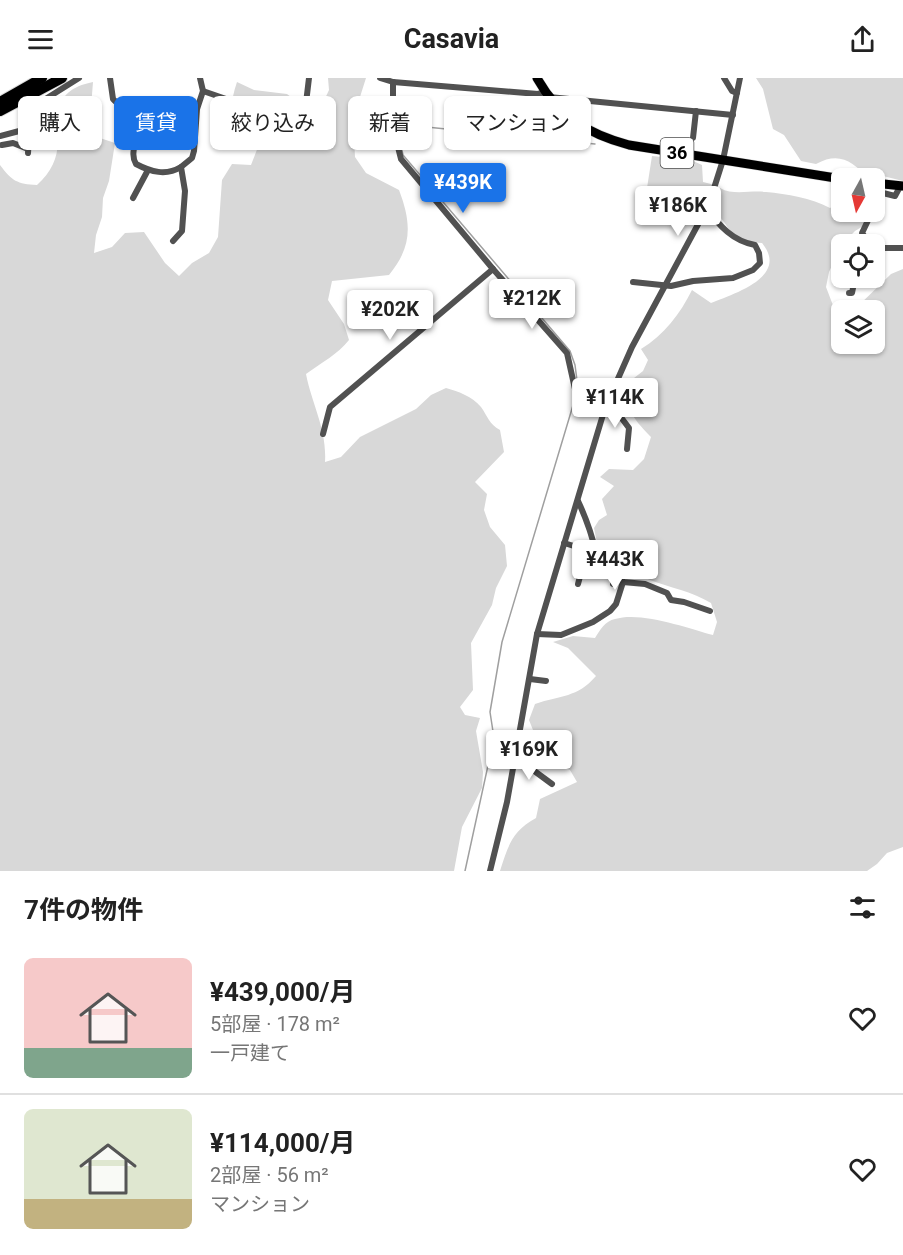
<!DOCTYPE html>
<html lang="ja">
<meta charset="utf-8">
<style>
body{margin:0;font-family:Roboto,"Noto Sans JP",sans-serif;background:#f2f2f2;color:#222;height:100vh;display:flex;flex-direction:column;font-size:22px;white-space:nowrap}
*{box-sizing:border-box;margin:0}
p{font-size:20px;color:#767676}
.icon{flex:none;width:33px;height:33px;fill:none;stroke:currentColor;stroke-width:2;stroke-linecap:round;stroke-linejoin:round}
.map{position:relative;height:793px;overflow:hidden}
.panel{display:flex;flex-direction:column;background:#fff;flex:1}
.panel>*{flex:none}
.top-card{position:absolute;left:18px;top:18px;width:600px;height:54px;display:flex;gap:12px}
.needle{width:39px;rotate:188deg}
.buttons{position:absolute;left:831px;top:90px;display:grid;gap:12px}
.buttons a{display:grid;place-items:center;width:54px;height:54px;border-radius:9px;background:#fff;box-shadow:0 2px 4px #0004;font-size:30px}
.price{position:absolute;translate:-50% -51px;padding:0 14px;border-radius:6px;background:#fff;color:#222;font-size:20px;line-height:39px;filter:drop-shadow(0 2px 3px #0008)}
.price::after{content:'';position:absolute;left:50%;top:36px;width:18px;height:14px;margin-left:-9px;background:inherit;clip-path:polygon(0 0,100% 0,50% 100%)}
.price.on{background:#1a73e8;color:#fff}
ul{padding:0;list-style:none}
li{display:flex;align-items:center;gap:18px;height:150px;padding:0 24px}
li+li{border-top:2px solid #e0e0e0}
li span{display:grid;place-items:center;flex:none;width:168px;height:120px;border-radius:9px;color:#555}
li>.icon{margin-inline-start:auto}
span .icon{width:72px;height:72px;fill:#fffc;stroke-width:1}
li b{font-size:26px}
h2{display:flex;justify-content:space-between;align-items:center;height:72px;padding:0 24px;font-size:26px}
.chip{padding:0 21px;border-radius:9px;background:#fff;box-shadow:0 2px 4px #0004;font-size:21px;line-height:54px}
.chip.on{background:#1a73e8;color:#fff}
header{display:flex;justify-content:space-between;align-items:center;height:78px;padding:0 24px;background:#fff;font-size:27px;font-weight:700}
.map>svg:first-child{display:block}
.green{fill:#d8d8d8}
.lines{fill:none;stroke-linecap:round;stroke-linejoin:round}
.stream{stroke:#9f9f9f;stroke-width:1.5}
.primary-casing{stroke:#dbdbdb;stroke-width:10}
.highway-casing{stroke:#dbdbdb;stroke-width:12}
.street{stroke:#515151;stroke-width:6}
.primary{stroke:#000;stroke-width:9}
.highway{stroke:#000;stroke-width:10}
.labels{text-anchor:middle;stroke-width:5;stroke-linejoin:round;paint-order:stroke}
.shield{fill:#fff;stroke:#4c4c4c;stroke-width:1.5}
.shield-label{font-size:18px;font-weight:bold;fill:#000}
</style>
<header><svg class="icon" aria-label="menu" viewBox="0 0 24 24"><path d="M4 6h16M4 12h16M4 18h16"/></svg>Casavia<svg class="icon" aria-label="share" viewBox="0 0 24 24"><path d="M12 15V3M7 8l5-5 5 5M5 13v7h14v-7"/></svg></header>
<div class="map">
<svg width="903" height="793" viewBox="0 0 903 793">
<rect width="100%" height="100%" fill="#fff"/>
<g class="green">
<path d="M328,0H366L353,41L355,79L366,95L399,112C412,146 412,169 389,197L332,203L328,222L344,246L349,262C338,276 321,285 306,296C312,327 327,351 325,384L341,379L360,359L416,331L431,317L446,310C459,314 472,318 481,329C488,339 489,346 500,352L504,374L475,404L487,416L484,432L490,449L505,467L507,488L496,510L492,527L471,565L473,612L460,629L465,637L480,640L476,653L483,694L482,710L462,749L454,793H0V87C12,103 17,106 37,107C59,87 62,65 53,37C64,16 70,9 93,4L90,42L97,59L115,65L109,103L103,120L102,139L96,157L94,175L112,169L125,155L144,154L165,185L179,198L192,185L209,175L218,159L222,102L232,86L251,87L258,69C233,49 226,36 237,4L254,12L287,16L303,28L321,29L329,12Z"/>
<path d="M756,0H903V103L883,98L869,100C852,84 840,73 816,86L801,83L784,57L773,51L763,11Z"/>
<path d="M652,78L691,82L702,87L703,104L715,107L707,128H682L667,113L647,110Z"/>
<path d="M720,110C734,118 750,112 766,114C787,116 811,120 830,130L841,123L842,134H874L875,123L878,126L870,144L855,153L842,166L829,194L826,209L834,230L841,233L842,266H874V232H854L891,196L903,191V769L887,775L877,786L867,793H500C508,768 512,753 536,740L540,721L577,704L570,692L545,682L529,642L535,626C561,617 577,620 596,598L568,570L553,564L573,558L595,560C600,552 605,543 615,541C641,533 687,550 713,557L717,544L711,525C691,513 671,510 650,502C631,495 615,481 598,470L594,450L599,442L607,437L602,421L614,408L600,399L609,391L633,392L644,381L651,359C624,331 631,335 634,300L643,293L648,282L641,271C664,257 680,236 692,212L711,225C733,216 790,199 762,165C723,164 736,150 712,132Z"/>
</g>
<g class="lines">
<g class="stream">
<path d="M396,30L397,50L403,77L570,273L575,287L578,310"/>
<path d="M397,46L595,66"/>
<path d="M465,793L494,660L490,634L502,564L577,314"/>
</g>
<defs>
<g id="primary">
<path d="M537,0C558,38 588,56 629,67L842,101"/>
<path d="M874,105L903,108"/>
</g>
<g id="highway">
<path d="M0,24L42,0"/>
<path d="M0,33L62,0"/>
</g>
</defs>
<use href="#primary" class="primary-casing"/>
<use href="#highway" class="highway-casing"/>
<g class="street">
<path d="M110,0L113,21C119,28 129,32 134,40C145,55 127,71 136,86C151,94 166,98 181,89"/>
<path d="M380,0L393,4L538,16L545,14"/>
<path d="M724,0L732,13L737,15"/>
<path d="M393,4V49L401,81L493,191L567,275L575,311L607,322"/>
<path d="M203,13L229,22"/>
<path d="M549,19L733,37"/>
<path d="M306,25L309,0"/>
<path d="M23,52L29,60L28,75"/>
<path d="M0,58L23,52L36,27L79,0"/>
<path d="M693,60L696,33"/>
<path d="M2,67L13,65L28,71"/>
<path d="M133,120L148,92"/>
<path d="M874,125L875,118L883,115L895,118L901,107"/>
<path d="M173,163L182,153L185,113L181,89L192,80L194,73L197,31L203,13L200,0"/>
<path d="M870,166L862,155L872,134"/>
<path d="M874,170H903"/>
<path d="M633,204L671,208L693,203L733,200L753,192L760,185L759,175L755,167C733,163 719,148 707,130"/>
<path d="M849,215H852L855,200"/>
<path d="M605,330L620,338L629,350L627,371"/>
<path d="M323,356L330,329L493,191"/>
<path d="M578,423C586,440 592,457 596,475L615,486L623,504L645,506L667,515L671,522L684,524L710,533"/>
<path d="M564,465L587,472"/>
<path d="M578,506L587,472L594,466"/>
<path d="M613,506L618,491"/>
<path d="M537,556L561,557L593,544L610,533L616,526L623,504"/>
<path d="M530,601L546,603"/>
<path d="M514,685L533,692L552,706"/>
<path d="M490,793L507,724L537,556L605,330L632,269L709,126L723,82L740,0"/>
</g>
<use href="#primary" class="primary"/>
<use href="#highway" class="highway"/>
</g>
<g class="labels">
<rect class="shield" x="660.5" y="60" width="33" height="30" rx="4.5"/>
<g class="shield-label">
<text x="677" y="81">36</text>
</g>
</g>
</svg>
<div class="buttons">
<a><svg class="needle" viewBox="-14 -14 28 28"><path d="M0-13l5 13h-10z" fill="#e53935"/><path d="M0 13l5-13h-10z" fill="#767676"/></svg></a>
<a><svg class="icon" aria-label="locate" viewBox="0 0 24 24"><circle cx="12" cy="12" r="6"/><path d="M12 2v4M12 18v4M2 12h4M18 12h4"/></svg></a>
<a><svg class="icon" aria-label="layers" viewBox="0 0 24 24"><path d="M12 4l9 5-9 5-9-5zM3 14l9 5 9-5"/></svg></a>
</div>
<b class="price on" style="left:463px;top:136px">¥439K</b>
<b class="price" style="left:678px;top:159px">¥186K</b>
<b class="price" style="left:532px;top:252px">¥212K</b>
<b class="price" style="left:390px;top:263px">¥202K</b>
<b class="price" style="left:615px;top:351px">¥114K</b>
<b class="price" style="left:615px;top:513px">¥443K</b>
<b class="price" style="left:529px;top:703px">¥169K</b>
<div class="top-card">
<a class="chip">購入</a>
<a class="chip on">賃貸</a>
<a class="chip">絞り込み</a>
<a class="chip">新着</a>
<a class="chip">マンション</a>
</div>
</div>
<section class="panel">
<h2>7件の物件<svg class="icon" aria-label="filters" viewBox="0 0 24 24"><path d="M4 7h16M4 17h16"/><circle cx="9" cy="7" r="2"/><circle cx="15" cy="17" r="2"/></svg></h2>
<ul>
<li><span style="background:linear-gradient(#f6c9c9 75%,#7fa58c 0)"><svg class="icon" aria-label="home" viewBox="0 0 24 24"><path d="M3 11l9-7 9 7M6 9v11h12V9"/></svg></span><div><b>¥439,000/月</b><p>5部屋 · 178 m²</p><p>一戸建て</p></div><svg class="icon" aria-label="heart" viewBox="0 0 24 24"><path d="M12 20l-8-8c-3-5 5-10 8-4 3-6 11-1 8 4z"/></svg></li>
<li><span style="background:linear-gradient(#dfe7d0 75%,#c2b280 0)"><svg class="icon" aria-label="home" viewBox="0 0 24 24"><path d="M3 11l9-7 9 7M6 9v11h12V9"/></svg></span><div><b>¥114,000/月</b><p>2部屋 · 56 m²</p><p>マンション</p></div><svg class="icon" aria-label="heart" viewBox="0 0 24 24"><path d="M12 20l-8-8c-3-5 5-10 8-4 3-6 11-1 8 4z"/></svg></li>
</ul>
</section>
